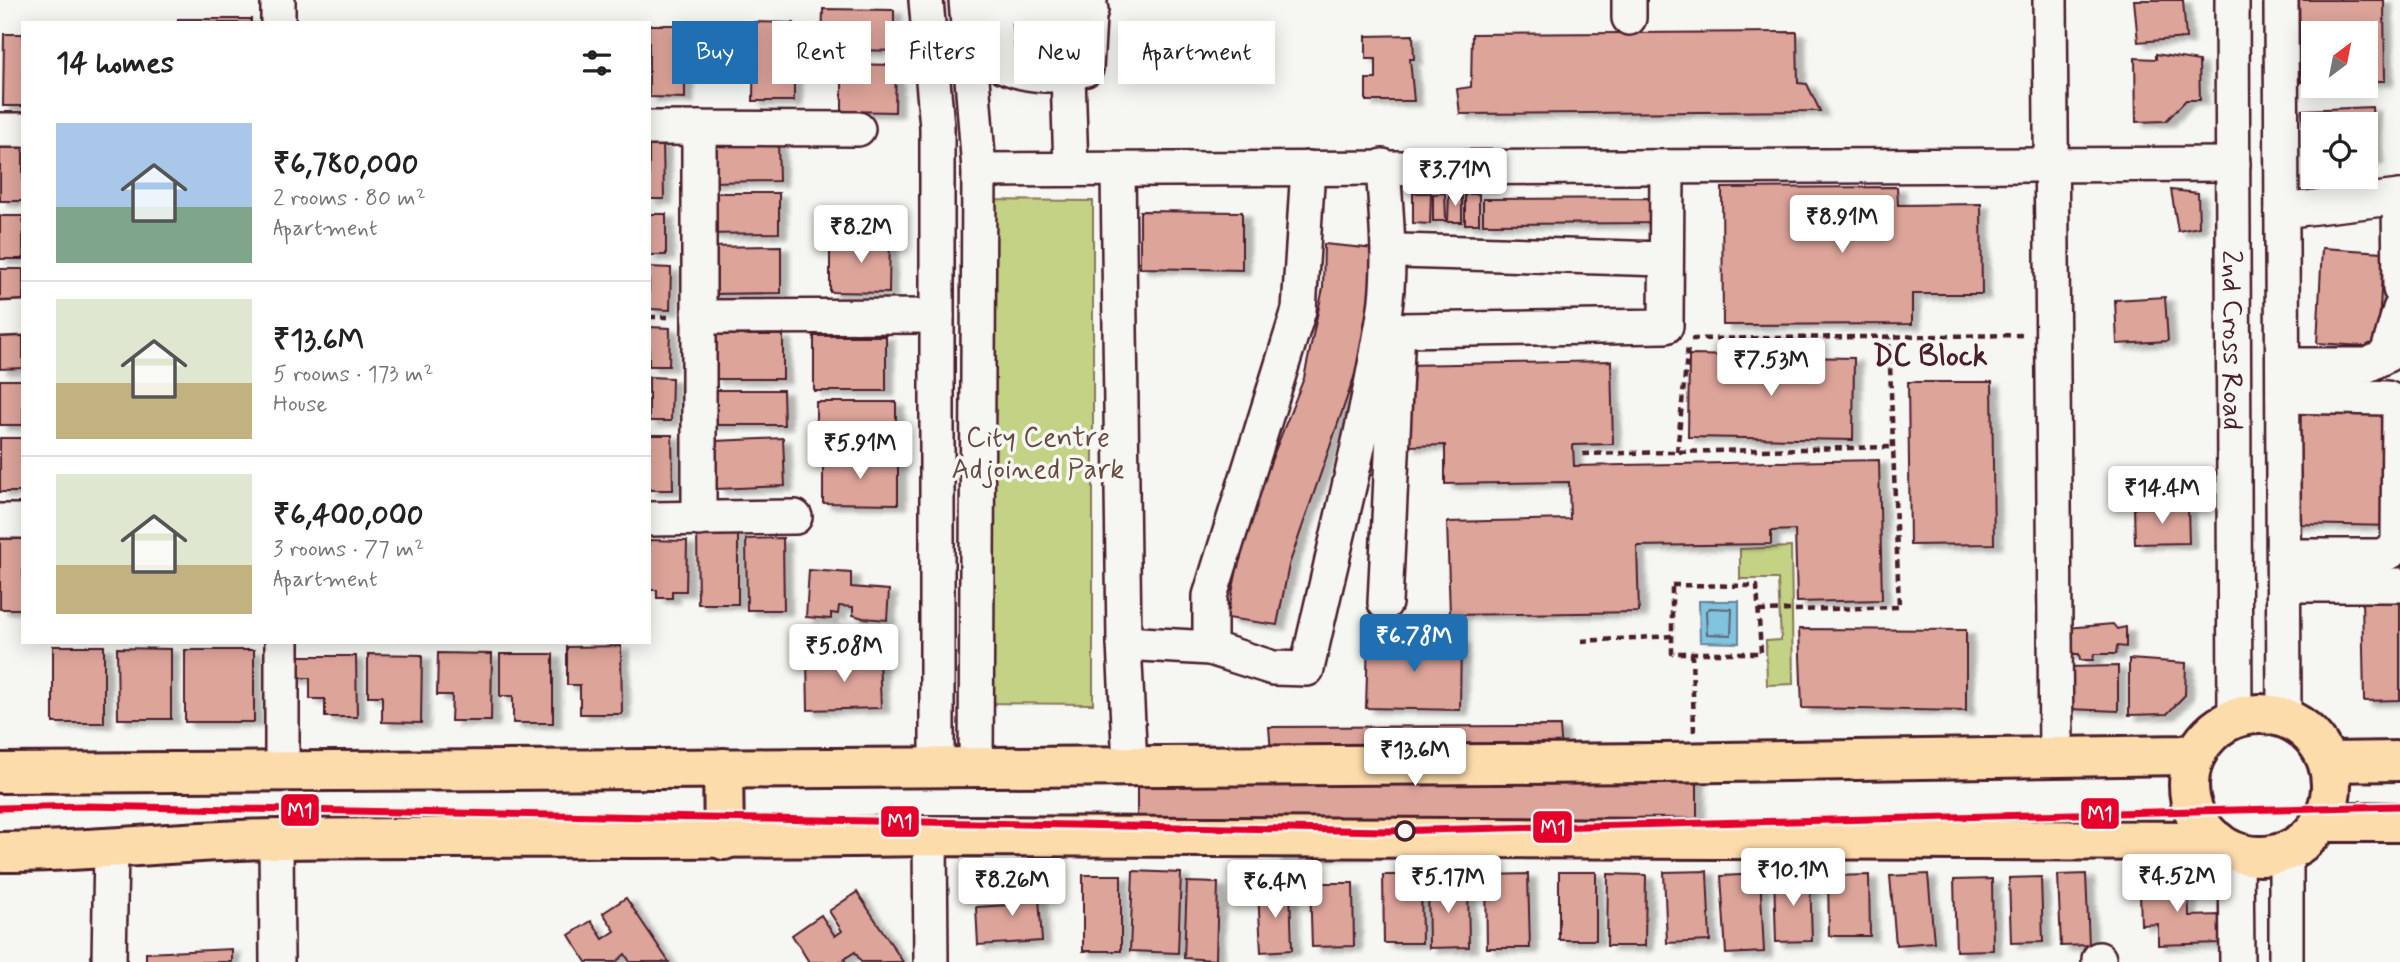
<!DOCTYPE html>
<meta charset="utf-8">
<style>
body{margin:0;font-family:Mynerve,sans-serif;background:#f6f6f6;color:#222;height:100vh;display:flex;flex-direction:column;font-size:26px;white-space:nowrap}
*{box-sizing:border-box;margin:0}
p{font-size:23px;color:#767676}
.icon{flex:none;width:38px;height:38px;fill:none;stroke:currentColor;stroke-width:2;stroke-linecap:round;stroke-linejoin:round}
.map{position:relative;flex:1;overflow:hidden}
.side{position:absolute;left:21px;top:21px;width:630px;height:623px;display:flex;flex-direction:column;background:#fff;border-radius:0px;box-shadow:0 4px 18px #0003}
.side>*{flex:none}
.hud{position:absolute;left:672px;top:21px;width:665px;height:63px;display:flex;gap:14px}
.needle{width:46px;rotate:32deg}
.fabs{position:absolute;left:2301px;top:21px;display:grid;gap:14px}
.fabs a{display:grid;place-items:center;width:77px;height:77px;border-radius:0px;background:#fff;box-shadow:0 4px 18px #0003;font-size:35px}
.price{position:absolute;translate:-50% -60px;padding:0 16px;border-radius:7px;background:#fff;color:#222;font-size:23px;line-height:46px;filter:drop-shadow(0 2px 4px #0008)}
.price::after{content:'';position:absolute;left:50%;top:42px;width:21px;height:16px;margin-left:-10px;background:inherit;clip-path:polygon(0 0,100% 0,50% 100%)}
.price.active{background:#1f6fb2;color:#fff}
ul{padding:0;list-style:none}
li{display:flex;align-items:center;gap:21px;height:175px;padding:0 35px}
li+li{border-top:2px solid #e0e0e0}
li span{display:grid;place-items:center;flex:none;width:196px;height:140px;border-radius:0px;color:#555}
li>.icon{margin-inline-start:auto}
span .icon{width:84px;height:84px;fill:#fffc;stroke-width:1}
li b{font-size:30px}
h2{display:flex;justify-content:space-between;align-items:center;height:84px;padding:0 35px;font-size:30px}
.tag{padding:0 24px;border-radius:0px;background:#fff;box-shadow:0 4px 18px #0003;font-size:24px;line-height:63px}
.tag.active{background:#1f6fb2;color:#fff}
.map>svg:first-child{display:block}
.green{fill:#c4d286;stroke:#877858;stroke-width:2}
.water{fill:#80c4e0;stroke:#6a8298;stroke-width:2}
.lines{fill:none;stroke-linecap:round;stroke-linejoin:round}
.shore{stroke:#606173;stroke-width:2}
.building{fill:#dda49a;stroke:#4a1f2b;stroke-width:2;filter:url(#shadow)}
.minor-casing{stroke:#4a1f2b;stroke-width:38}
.major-casing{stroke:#4a1f2b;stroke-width:44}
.path{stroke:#4a1f2b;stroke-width:4.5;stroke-dasharray:7 5;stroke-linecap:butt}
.minor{stroke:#f6f6f2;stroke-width:33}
.major{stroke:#fddcac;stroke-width:38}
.metro-1-casing{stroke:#f6f6f2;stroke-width:12}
.metro-1{stroke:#e4002b;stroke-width:7}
.stop-dot{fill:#f6f6f2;stroke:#4a1f2b;stroke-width:3.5}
.labels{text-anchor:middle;stroke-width:7;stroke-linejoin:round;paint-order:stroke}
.street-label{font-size:28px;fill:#4a1f2b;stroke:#f6f6f2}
.park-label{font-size:28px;fill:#684c42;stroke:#f6f6f2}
.neighbourhood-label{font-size:30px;font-weight:bold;fill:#4a1f2b;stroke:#f6f6f2}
.line-badge{stroke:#f6f6f2;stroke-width:2.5}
.badge-label{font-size:19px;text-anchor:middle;font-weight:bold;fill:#fff}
</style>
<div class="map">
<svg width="2400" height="962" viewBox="0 0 2400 962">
<defs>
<filter id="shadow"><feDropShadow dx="8" dy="4.5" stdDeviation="2" flood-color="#0004"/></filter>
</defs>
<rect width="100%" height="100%" fill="#f6f6f2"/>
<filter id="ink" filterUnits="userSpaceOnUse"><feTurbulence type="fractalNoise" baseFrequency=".0143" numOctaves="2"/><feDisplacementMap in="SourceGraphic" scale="14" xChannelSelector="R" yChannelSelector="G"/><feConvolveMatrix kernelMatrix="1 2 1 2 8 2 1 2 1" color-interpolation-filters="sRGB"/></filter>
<g filter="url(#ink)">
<g class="green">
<path d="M982,200L1093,201V704L982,703Z"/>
<path d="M1791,547L1793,684L1767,685L1766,641L1781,640L1778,579H1740V549Z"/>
</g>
<path class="water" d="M1699,601H1739V643L1700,642Z"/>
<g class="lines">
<path class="shore" d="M1710,608L1732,609L1731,635L1707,634L1706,611Z"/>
</g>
<g class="building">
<path d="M2134,0H2183L2186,38L2138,42Z"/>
<path d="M2299,0H2384L2385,81H2366V33H2314V82H2301Z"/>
<path d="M823,9L894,10V51L822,49Z"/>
<rect x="178" y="19" width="73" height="4"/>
<path d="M754,22L794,23V101H753Z"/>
<path d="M649,25H685V98L649,97Z"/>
<path d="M1797,32L1798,83L1807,84L1820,111L1460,114L1457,89L1471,87L1472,34Z"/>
<path d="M4,34H23V106H3Z"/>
<path d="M1413,35L1414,59H1410L1414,101H1366V79H1376V59H1366V36Z"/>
<path d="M2156,54L2199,61L2200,100H2186L2166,121L2136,122L2135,58L2156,59Z"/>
<path d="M842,64L896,65L895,112L842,111Z"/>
<path d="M2372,107L2375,159L2366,160V124H2314V162L2305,163L2302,110Z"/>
<path d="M778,138L779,181L709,182V139Z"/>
<path d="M649,142H663L664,199H649Z"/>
<path d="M0,145L23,146V201H0Z"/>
<path d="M1897,187L1898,205L1981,204L1982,294H1912V324L1723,325L1722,188Z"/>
<path d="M2171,190L2198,193L2199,227L2178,231Z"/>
<path d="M703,193H779V233L704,234Z"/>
<path d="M1413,193H1431L1430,224L1413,223Z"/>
<path d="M1445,193L1446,221H1433V194Z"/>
<path d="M1449,194H1462V222H1448Z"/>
<rect x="1465" y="194" width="14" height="30"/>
<path d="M1658,198V223L1483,224V199Z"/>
<path d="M1140,211L1242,212V270L1140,268Z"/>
<rect x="649" y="214" width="17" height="41"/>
<rect x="0" y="216" width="23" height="43"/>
<path d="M840,235H890L889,293L830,292V251H840Z"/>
<path d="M1324,244L1375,249L1373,299L1361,357L1289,565L1277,625L1227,618L1238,564L1257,496L1304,378L1323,288Z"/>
<path d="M781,246V293L709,294L708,247Z"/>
<path d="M2322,248L2383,252L2378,347L2317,343Z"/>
<path d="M649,267L671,268L670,310L649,309Z"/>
<rect x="0" y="269" width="23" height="46"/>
<path d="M2165,297L2168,341L2117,344L2115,300Z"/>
<path d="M23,324V368L0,369V325Z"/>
<path d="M649,327L670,328L669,366H649Z"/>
<rect x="713" y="335" width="70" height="44"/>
<rect x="814" y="336" width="72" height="55"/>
<path d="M1689,355L1854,358L1853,440L1688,437Z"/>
<path d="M1611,361L1613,444L1573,445L1574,466L1879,460L1882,600L1797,602L1795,530L1771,531V544L1637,546L1639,612L1450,615L1447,522L1570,519L1569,482L1445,484V445L1408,446L1406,365Z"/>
<path d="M649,377L672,378L671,421H649Z"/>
<rect x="0" y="380" width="23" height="45"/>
<path d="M1908,382H1992L1994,544L1910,545Z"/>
<path d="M709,390H783L784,425H709Z"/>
<rect x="816" y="402" width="80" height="45"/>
<path d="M2295,406L2395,408L2394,526L2294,524Z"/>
<path d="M649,435H672L673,490H649Z"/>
<rect x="0" y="438" width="23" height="54"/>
<path d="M783,438L785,486L717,489L715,441Z"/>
<path d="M823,457L898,458V504L823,503Z"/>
<path d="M2188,507L2189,543L2135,544L2134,508Z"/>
<path d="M697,531H738V604H698Z"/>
<rect x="0" y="534" width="23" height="75"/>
<path d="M783,538L784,610H747L746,539Z"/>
<path d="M649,540L687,541L686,591H672V598H657V590H649Z"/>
<path d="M809,570L851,573V587L889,590L887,620L863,618L853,615V607L839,606L838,614L831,613V619L806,617Z"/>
<path d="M2400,596V700L2364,701L2362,597Z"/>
<path d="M2113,624L2117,629L2126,627V647L2117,646L2116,654H2094L2093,660H2080L2079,654H2067L2066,628Z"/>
<path d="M1799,629L1966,630V711L1802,708Z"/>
<path d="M1368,637L1461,639L1460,710L1366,708Z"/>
<rect x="53" y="646" width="51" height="77"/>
<path d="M621,646L622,714H580V685H567V647Z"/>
<path d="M117,648L171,649V719H118Z"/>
<rect x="185" y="650" width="69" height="72"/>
<path d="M438,653L492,654L491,721H451L452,695H437Z"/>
<path d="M368,654L422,655L421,723L382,722V696H368Z"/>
<path d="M500,654H553V723H513V696H500Z"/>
<path d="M290,656H356L357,717H325V699H310V678H290Z"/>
<path d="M879,657L881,708L808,710L807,659Z"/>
<path d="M2129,659L2186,663L2185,695L2167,714L2129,715Z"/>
<path d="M2118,666V711L2068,709L2065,667Z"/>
<path d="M1560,726L1562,753L1697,749V819L1561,823L1559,843L1274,858L1272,821L1137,822V753L1271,752L1269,727Z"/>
<path d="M1133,871L1181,873L1178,953L1130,951Z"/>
<path d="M1707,871L1710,941L1667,943L1664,872Z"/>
<rect x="1559" y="872" width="37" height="68"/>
<path d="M2188,873L2189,916L2220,915L2221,943L2158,945V924L2141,925L2140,894H2157V874Z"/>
<path d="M1528,874L1530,948H1487L1486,875Z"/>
<path d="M1608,874L1646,875L1645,946H1607Z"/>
<path d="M1760,874L1764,952L1726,954L1721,876Z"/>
<path d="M1928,874L1934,942L1896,945L1890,876Z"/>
<path d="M2086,874L2089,945L2061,946L2058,875Z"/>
<rect x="1083" y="875" width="38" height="76"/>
<path d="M1383,875H1421L1422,943H1384Z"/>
<path d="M1810,875L1812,941L1776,942L1774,876Z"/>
<path d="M1869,875L1870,936H1829L1828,876Z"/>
<path d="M2041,877L2043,942L2011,943L2009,878Z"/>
<path d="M1992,879L1993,950L1956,951L1954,880Z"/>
<path d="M1187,882L1218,883L1216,960L1184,958Z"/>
<path d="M1428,882H1468L1469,947L1429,948Z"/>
<path d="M1038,883L1042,941L978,945L976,907L1007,905L1005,885Z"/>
<path d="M1310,883H1353L1354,946L1312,947Z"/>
<path d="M1290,888L1292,950L1261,952L1258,890Z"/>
<path d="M857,892L903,962H861L855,952L844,959L846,962H809L792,935L821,915L835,936L842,931L829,911Z"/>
<path d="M626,898L669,962H630L625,954L616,962H586L569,935L591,921L603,939L615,931L603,913Z"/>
<path d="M232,949V962H146V953Z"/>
</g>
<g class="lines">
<defs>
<g id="minor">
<path d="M926,0L937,127V767"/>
<path d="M966,0L979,170L976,766"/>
<path d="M993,0L998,57L1004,66C1030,77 1060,78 1086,69L1090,0"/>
<path d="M1629,0V18"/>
<path d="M2050,0L2056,755"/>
<path id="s1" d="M2232,0L2235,720"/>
<path d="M2281,0L2284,718"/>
<path d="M993,6L1091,10"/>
<path d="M278,23V0"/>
<path d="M1068,75L1071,169"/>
<path d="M649,128L858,129"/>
<path d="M699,128V519"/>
<path d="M0,130H23"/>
<path d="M1308,168L1299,310L1210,596V648L1273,668L1307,669C1333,551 1364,434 1384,315C1392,266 1386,215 1383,166"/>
<path d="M979,170L2233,164"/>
<path d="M1118,170L1124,643L1130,765"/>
<path d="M2399,197L2400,289"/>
<path d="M2282,211L2400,197"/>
<path d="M1399,251L1664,259"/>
<path d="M699,317L937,316"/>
<path d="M0,319L23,318"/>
<path d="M1398,330L1666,326L1667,167"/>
<path d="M2283,365H2368L2387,355L2400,309"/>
<path d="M2283,396L2387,398L2396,402L2399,412L2398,544L2390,552L2380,556H2284"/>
<path d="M649,519L795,517"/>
<path d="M0,521H23"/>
<path d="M2284,585H2400"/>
<path d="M1385,603L1398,329"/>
<path d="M1124,643L1210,648"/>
<path d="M282,770V642"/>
<path d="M930,836L931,962"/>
<path d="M276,839L277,962"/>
<path d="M2236,851L2237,962"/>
<path d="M2286,851V962"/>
<path d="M2099,959V962"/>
<path d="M109,962L111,849"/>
</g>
<g id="major">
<circle cx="2260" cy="785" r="71"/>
<path d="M2328,762L2400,761"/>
<path d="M723,768L724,840"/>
<path d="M0,773L1662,763L2184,755L2198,751"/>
<path d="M2322,822H2400"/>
<path d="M0,852C93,852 186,840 280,839C497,836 713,840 930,836L2217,841"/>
</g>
</defs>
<use href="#minor" class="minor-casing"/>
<use href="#major" class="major-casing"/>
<g class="path">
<path d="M649,317H670"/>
<path d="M1691,339L2026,335"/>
<path d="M1677,452L1688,346"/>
<path d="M1583,454L1893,447"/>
<path d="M1672,585L1757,586L1761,653H1672Z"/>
<path d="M1759,611L1899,607L1889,338"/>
<path d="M1581,641L1672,636"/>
<path d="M1692,653L1694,733"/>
</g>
<use href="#minor" class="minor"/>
<use href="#major" class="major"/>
<defs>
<path id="metro-1" d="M0,808L85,806L1387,831L2400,806"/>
</defs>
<use href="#metro-1" class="metro-1-casing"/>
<use href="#metro-1" class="metro-1"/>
</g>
</g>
<circle class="stop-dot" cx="1405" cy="831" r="9"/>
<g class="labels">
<g class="street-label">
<text dy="10" stroke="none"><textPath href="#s1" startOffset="340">2nd Cross Road</textPath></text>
</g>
<g class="park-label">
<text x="1038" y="446">City Centre<tspan x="1038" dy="32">Adjoined Park</tspan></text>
</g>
<g class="neighbourhood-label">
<text x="1930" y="365">DC Block</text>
</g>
</g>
<g class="line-badge">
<rect x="280" y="793" width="40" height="34" rx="7" fill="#e4002b"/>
<rect x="2080" y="797" width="40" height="33" rx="7" fill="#e4002b"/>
<rect x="880" y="805" width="40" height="33" rx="7" fill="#e4002b"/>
<rect x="1532" y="810" width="41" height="34" rx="7" fill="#e4002b"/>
</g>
<g class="badge-label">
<text x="300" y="817">M1</text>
<text x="2100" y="820">M1</text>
<text x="900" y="828">M1</text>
<text x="1553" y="834">M1</text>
</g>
</svg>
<div class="fabs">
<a><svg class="needle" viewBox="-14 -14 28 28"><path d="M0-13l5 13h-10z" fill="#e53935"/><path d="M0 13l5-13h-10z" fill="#767676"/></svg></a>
<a><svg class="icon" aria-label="locate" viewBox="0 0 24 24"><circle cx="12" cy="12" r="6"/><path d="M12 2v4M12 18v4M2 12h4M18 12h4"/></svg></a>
</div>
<b class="price" style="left:1455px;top:208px">₹3.71M</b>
<b class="price" style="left:1842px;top:255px">₹8.91M</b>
<b class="price" style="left:861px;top:265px">₹8.2M</b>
<b class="price" style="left:1771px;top:398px">₹7.53M</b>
<b class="price" style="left:860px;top:481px">₹5.91M</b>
<b class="price" style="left:2162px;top:526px">₹14.4M</b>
<b class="price active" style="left:1414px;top:674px">₹6.78M</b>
<b class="price" style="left:844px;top:684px">₹5.08M</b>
<b class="price" style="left:1415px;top:788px">₹13.6M</b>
<b class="price" style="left:1793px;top:908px">₹10.1M</b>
<b class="price" style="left:2177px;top:914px">₹4.52M</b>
<b class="price" style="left:1448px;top:915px">₹5.17M</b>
<b class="price" style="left:1012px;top:918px">₹8.26M</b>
<b class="price" style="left:1275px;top:920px">₹6.4M</b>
<div class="hud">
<a class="tag active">Buy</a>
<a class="tag">Rent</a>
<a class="tag">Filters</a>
<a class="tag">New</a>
<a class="tag">Apartment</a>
</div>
<section class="side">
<h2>14 homes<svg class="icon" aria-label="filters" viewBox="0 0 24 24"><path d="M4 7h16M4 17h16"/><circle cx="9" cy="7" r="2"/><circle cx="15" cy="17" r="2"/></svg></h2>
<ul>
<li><span style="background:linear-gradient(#a9c7e8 60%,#7fa58c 0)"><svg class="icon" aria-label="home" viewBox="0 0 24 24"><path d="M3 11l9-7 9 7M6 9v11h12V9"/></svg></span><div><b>₹6,780,000</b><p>2 rooms · 80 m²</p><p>Apartment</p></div></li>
<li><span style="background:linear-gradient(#dfe7d0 60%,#c2b280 0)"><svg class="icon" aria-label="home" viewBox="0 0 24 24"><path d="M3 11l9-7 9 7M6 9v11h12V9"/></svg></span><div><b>₹13.6M</b><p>5 rooms · 173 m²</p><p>House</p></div></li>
<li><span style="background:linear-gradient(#dfe7d0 65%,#c2b280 0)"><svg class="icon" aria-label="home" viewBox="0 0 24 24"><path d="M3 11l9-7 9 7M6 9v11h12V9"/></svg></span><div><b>₹6,400,000</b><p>3 rooms · 77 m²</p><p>Apartment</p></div></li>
</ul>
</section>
</div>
